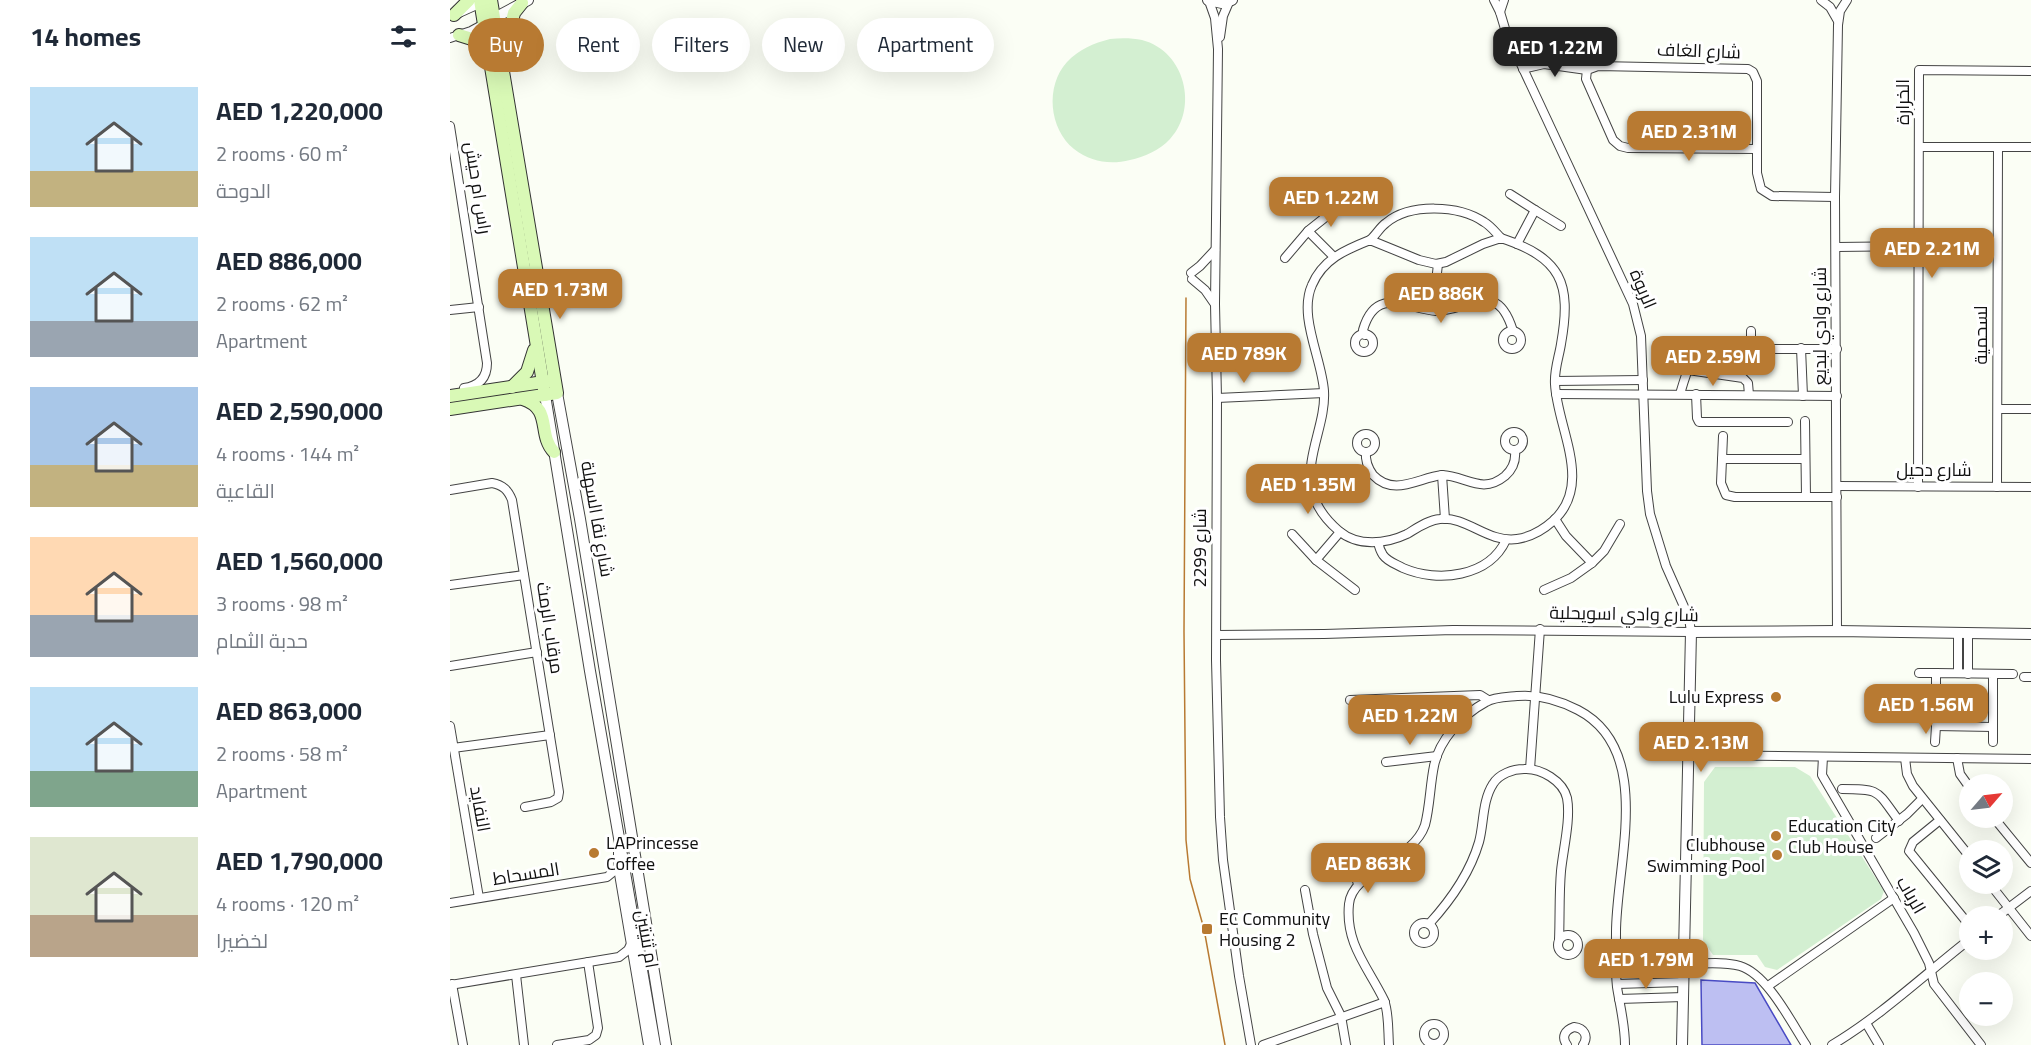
<!DOCTYPE html>
<meta charset="utf-8">
<style>
body{margin:0;font-family:Georgia,Cairo,serif;background:#f2f2f3;color:#1f2937;height:100vh;display:flex;flex-direction:column;font-size:22px;white-space:nowrap}
*{box-sizing:border-box;margin:0}
p{font-size:20px;color:#747a83}
.icon{flex:none;width:33px;height:33px;fill:none;stroke:currentColor;stroke-width:2;stroke-linecap:round;stroke-linejoin:round}
.map{position:relative;flex:1;overflow:hidden}
.sheet{display:flex;flex-direction:column;background:#fff;width:450px}
.sheet>*{flex:none}
.guide{position:absolute;left:18px;top:18px;width:570px;height:54px;display:flex;gap:12px}
.needle{width:39px;rotate:62deg}
.tools{position:absolute;left:1509px;top:774px;display:grid;gap:12px}
.tools a{display:grid;place-items:center;width:54px;height:54px;border-radius:50%;background:#fff;box-shadow:0 6px 24px #0002;font-size:30px}
.price{position:absolute;translate:-50% -51px;padding:0 14px;border-radius:12px;background:#b87a32;color:#fff;font-size:20px;line-height:39px;filter:drop-shadow(0 2px 3px #0008)}
.price::after{content:'';position:absolute;left:50%;top:36px;width:18px;height:14px;margin-left:-9px;background:inherit;clip-path:polygon(0 0,100% 0,50% 100%)}
.price.current{background:#222;color:#fff}
ul{padding:0;list-style:none}
li{display:flex;align-items:center;gap:18px;height:150px;padding:0 30px}
li span{display:grid;place-items:center;flex:none;width:168px;height:120px;border-radius:0px;color:#555}
li>.icon{margin-inline-start:auto}
span .icon{width:72px;height:72px;fill:#fffc;stroke-width:1}
li b{font-size:26px}
h2{display:flex;justify-content:space-between;align-items:center;height:72px;padding:0 30px;font-size:26px}
.chip{padding:0 21px;border-radius:27px;background:#fff;box-shadow:0 6px 24px #0002;font-size:21px;line-height:54px}
.chip.current{background:#b87a32;color:#fff}
main{display:flex;flex:1;min-height:0}
.map>svg:first-child{display:block}
.pitch{fill:#d3efd1}
.water{fill:#bdbff2;stroke:#494bc4;stroke-width:1.5}
.lines{fill:none;stroke-linecap:round;stroke-linejoin:round}
.minor-casing{stroke:#444;stroke-width:10}
.tertiary-casing{stroke:#444;stroke-width:12}
.secondary-casing{stroke:#333;stroke-width:14}
.minor{stroke:#fff;stroke-width:8}
.tertiary{stroke:#fff;stroke-width:10}
.secondary{stroke:#d9f9b6;stroke-width:12}
.tram{stroke:#b87a32;stroke-width:1.5}
.poi-dot{fill:#b87a32;stroke:#fff;stroke-width:2}
.labels{text-anchor:middle;stroke-width:6;stroke-linejoin:round;paint-order:stroke}
.street-label{font-size:18px;fill:#111;stroke:#fff}
.poi-label{font-size:18px;fill:#111;stroke:#fff;text-anchor:start}
</style>
<main>
<section class="sheet">
<h2>14 homes<svg class="icon" aria-label="filters" viewBox="0 0 24 24"><path d="M4 7h16M4 17h16"/><circle cx="9" cy="7" r="2"/><circle cx="15" cy="17" r="2"/></svg></h2>
<ul>
<li><span style="background:linear-gradient(#bfe0f5 70%,#c2b280 0)"><svg class="icon" aria-label="home" viewBox="0 0 24 24"><path d="M3 11l9-7 9 7M6 9v11h12V9"/></svg></span><div><b>AED 1,220,000</b><p>2 rooms · 60 m²</p><p>الدوحة</p></div></li>
<li><span style="background:linear-gradient(#bfe0f5 70%,#9aa5b1 0)"><svg class="icon" aria-label="home" viewBox="0 0 24 24"><path d="M3 11l9-7 9 7M6 9v11h12V9"/></svg></span><div><b>AED 886,000</b><p>2 rooms · 62 m²</p><p>Apartment</p></div></li>
<li><span style="background:linear-gradient(#a9c7e8 65%,#c2b280 0)"><svg class="icon" aria-label="home" viewBox="0 0 24 24"><path d="M3 11l9-7 9 7M6 9v11h12V9"/></svg></span><div><b>AED 2,590,000</b><p>4 rooms · 144 m²</p><p>القاعية</p></div></li>
<li><span style="background:linear-gradient(#ffd9b3 65%,#9aa5b1 0)"><svg class="icon" aria-label="home" viewBox="0 0 24 24"><path d="M3 11l9-7 9 7M6 9v11h12V9"/></svg></span><div><b>AED 1,560,000</b><p>3 rooms · 98 m²</p><p>حدبة الثمام</p></div></li>
<li><span style="background:linear-gradient(#bfe0f5 70%,#7fa58c 0)"><svg class="icon" aria-label="home" viewBox="0 0 24 24"><path d="M3 11l9-7 9 7M6 9v11h12V9"/></svg></span><div><b>AED 863,000</b><p>2 rooms · 58 m²</p><p>Apartment</p></div></li>
<li><span style="background:linear-gradient(#dfe7d0 65%,#b9a48a 0)"><svg class="icon" aria-label="home" viewBox="0 0 24 24"><path d="M3 11l9-7 9 7M6 9v11h12V9"/></svg></span><div><b>AED 1,790,000</b><p>4 rooms · 120 m²</p><p>لخضيرا</p></div></li>
</ul>
</section>
<div class="map">
<svg width="1581" height="1045" viewBox="0 0 1581 1045">
<rect width="100%" height="100%" fill="#fbfef5"/>
<g class="pitch">
<path d="M660,39C671,38 682,38 692,40C735,51 749,108 720,139C710,150 694,157 680,160C660,165 641,162 624,149C599,129 595,86 617,62C628,50 644,43 660,39Z"/>
<path d="M1265,767H1345L1360,776L1434,891L1431,899L1327,970L1315,967L1307,955H1263L1253,940L1254,782Z"/>
</g>
<path class="water" d="M1251,980L1305,983L1341,1045H1252Z"/>
<g class="lines">
<defs>
<g id="minor">
<path d="M1371,0L1380,7L1388,21"/>
<path d="M759,1L765,18L768,49L765,304L767,398L766,660L770,817L773,860L789,976L801,1045"/>
<path d="M1050,12L1054,0"/>
<path d="M9,13L31,3"/>
<path d="M770,37L773,16L779,2"/>
<path d="M0,38L21,31L34,24"/>
<path d="M1073,69L1094,64L1137,70"/>
<path d="M0,126L37,363C37,378 29,386 14,388"/>
<path d="M1470,147H1581"/>
<path d="M1307,149L1178,148L1170,146L1163,140L1136,79L1137,70L1148,66L1298,69L1303,72L1307,81V173L1311,189L1322,196L1385,197"/>
<path d="M1060,194L1085,210"/>
<path d="M1051,238C1111,258 1122,282 1111,344C1109,357 1104,370 1105,384C1107,428 1144,484 1103,521C1093,530 1080,537 1067,539C1037,543 1017,516 990,519C978,520 967,528 957,534C936,544 908,547 889,531C876,520 865,505 862,489C855,456 876,424 874,391C872,359 848,316 862,285C873,259 895,250 920,240L969,260L986,264L996,262L1033,244Z"/>
<path d="M920,240C926,235 930,227 936,223C960,203 1009,205 1034,222C1041,226 1046,233 1051,238"/>
<path d="M1067,244L1085,210L1111,226"/>
<path d="M1387,247L1469,246"/>
<path d="M884,257L858,231L897,200"/>
<path d="M835,258L858,231"/>
<path d="M988,264L986,282L987,311C1020,310 1047,278 1063,331"/>
<path d="M741,273L750,266L765,250"/>
<path d="M742,279L755,290L764,303"/>
<path d="M0,310L29,307"/>
<circle cx="1062" cy="340" r="9"/>
<circle cx="914" cy="343" r="9"/>
<path d="M915,335L913,330C926,285 957,309 987,311"/>
<path d="M1351,348L1353,396"/>
<path d="M1301,349H1387"/>
<path d="M1242,359L1252,356L1299,352L1301,349V331"/>
<path d="M1238,370L1293,378L1298,383L1299,395"/>
<path d="M1105,381L1193,380"/>
<path d="M1106,394L1387,396"/>
<path d="M1230,394C1236,374 1241,355 1256,341"/>
<path d="M1246,394L1247,418L1249,422H1338"/>
<path d="M767,398L874,393"/>
<path d="M1548,409H1581"/>
<path d="M1355,421L1356,497"/>
<circle cx="1064" cy="441" r="9"/>
<circle cx="916" cy="443" r="9"/>
<path d="M1273,436L1271,483L1276,495L1285,497H1387"/>
<path d="M916,452C915,461 918,468 923,475C944,497 968,478 992,475"/>
<path d="M1272,459H1355"/>
<path d="M1387,486L1581,487"/>
<path d="M1468,487L1469,70L1581,71"/>
<path d="M1547,487L1548,147"/>
<path d="M0,490L42,483C53,485 58,490 62,500L109,792L108,798L101,802L75,807"/>
<path d="M995,519L992,475C1016,476 1032,495 1055,476C1063,469 1066,461 1065,451"/>
<path d="M1105,519L1116,536L1142,563L1154,551L1170,524"/>
<path d="M890,532L866,560L905,590"/>
<path d="M842,534L866,560"/>
<path d="M928,542C929,547 931,552 933,555C938,562 946,564 953,568C988,583 1039,577 1056,540"/>
<path d="M0,585L74,575"/>
<path d="M1094,590L1121,578L1142,563"/>
<path d="M1387,631L1385,197L1388,25L1390,11L1397,0"/>
<path d="M767,635L874,634L1003,630L1241,632L1239,618L1216,566L1200,514L1197,491L1191,336L1183,304L1056,32L1050,12L1044,0"/>
<path d="M0,666L87,652"/>
<path d="M1469,673H1486"/>
<path d="M1508,673V633"/>
<path d="M1518,674V633"/>
<path d="M1543,674V727L1486,726V673L1563,674"/>
<path d="M1574,677H1581"/>
<path d="M900,700L1030,695L1038,700"/>
<path d="M0,726L29,898"/>
<path d="M1485,742L1486,726"/>
<path d="M1543,742V727"/>
<path d="M3,748L100,735"/>
<path d="M1237,755L1581,759"/>
<path d="M1373,757L1372,775L1464,933L1479,963L1484,984L1531,1045"/>
<path d="M1455,758L1457,774L1463,786L1520,857"/>
<path d="M1507,758L1510,774L1520,788"/>
<path d="M936,762L987,756"/>
<path d="M1080,769L1090,629"/>
<path d="M1392,789C1431,789 1426,790 1449,821"/>
<path d="M1544,818L1581,863"/>
<path d="M1490,820L1463,842L1459,851L1520,926"/>
<path d="M1426,838L1457,814L1472,799"/>
<path d="M168,849V868L198,1045"/>
<path d="M900,860L908,884"/>
<path d="M1540,884L1581,936"/>
<path d="M855,890L863,934L877,988L891,1016L896,1045"/>
<path d="M0,903L157,877L168,868"/>
<path d="M1548,916L1581,891"/>
<circle cx="974" cy="933" r="10"/>
<path d="M979,924C1000,901 1020,873 1029,842C1034,824 1032,801 1043,784C1049,774 1063,769 1074,769C1091,768 1113,781 1117,798C1121,819 1113,850 1111,871C1109,894 1110,917 1109,940"/>
<circle cx="1118" cy="945" r="10"/>
<path d="M1234,964C1252,964 1273,961 1290,966C1317,974 1341,1022 1356,1045"/>
<path d="M66,975L74,1045"/>
<path d="M2,984L13,1045"/>
<path d="M1167,984L1233,982"/>
<path d="M0,985L169,957L178,950L181,944"/>
<path d="M1318,986L1444,898"/>
<path d="M1169,999L1233,997"/>
<path d="M1416,1023L1429,1045"/>
<circle cx="984" cy="1034" r="10"/>
<path d="M107,1045L139,1040L146,1035L148,1028L138,962"/>
<path d="M813,1045L935,1002"/>
<path d="M939,1045C938,1031 939,1013 934,1000C918,967 895,944 899,904C902,871 963,861 975,825C980,806 980,785 984,766C989,740 1012,715 1036,702C1044,697 1058,697 1067,696C1089,694 1109,700 1128,710C1205,750 1166,864 1166,932C1166,950 1165,969 1167,987C1170,1006 1175,1025 1175,1045"/>
<path d="M1117,1045C1111,1037 1115,1030 1124,1027C1134,1028 1139,1036 1133,1045"/>
<path d="M1382,1045C1432,1015 1474,975 1520,939"/>
</g>
<g id="tertiary">
<path d="M758,0L772,3L782,0"/>
<path d="M39,21L78,0"/>
<path d="M107,393L130,519L216,1045"/>
<path d="M95,395L140,671L205,1045"/>
<path d="M1232,1045L1241,632L1387,631L1581,634"/>
</g>
<g id="secondary">
<path d="M30,0L95,395"/>
<path d="M4,15L19,0"/>
<path d="M9,35L25,40L38,56"/>
<path d="M53,58L64,13L72,3"/>
<path d="M62,387L77,372L84,350"/>
<path d="M0,396L100,381"/>
<path d="M73,399C103,409 87,434 104,452"/>
<path d="M0,409L107,393L41,0"/>
</g>
</defs>
<use href="#minor" class="minor-casing"/>
<use href="#tertiary" class="tertiary-casing"/>
<use href="#secondary" class="secondary-casing"/>
<use href="#minor" class="minor"/>
<use href="#tertiary" class="tertiary"/>
<use href="#secondary" class="secondary"/>
<path class="tram" d="M736,298L734,632L736,840L740,879L754,929L775,1045"/>
</g>
<g class="poi-dot">
<circle cx="1326" cy="697" r="6"/>
<circle cx="1326" cy="836" r="6"/>
<circle cx="144" cy="853" r="6"/>
<circle cx="1327" cy="855" r="6"/>
<rect x="751" y="923" width="12" height="12" rx="3"/>
</g>
<g class="labels">
<g class="street-label">
<text transform="translate(1249 51) rotate(2)" y="6">شارع الغاف</text>
<text transform="translate(1453 102) rotate(-90)" y="6">الخرارة</text>
<text transform="translate(28 188) rotate(81)" y="6">راس ام حيش</text>
<text transform="translate(1193 289) rotate(67)" y="6">الربوة</text>
<text transform="translate(1370 326) rotate(-90)" y="6">شارع وادي لبديع</text>
<text transform="translate(1531 335) rotate(-90)" y="6">لسحمية</text>
<text x="1484" y="476">شارع دحيل</text>
<text transform="translate(147 519) rotate(80)" y="6">شارع نقا السهلة</text>
<text transform="translate(750 548) rotate(-90)" y="6">شارع 2299</text>
<text transform="translate(1174 614) rotate(1)" y="6">شارع وادي اسويحلية</text>
<text transform="translate(100 628) rotate(81)" y="6">مرقاب الرمث</text>
<text transform="translate(30 809) rotate(80)" y="6">النفايد</text>
<text transform="translate(76 874) rotate(-9)" y="6">المسحاط</text>
<text transform="translate(1461 895) rotate(60)" y="6">الرباب</text>
<text transform="translate(197 939) rotate(80)" y="6">ام ثنيتين</text>
</g>
<g class="poi-label">
<text x="1314" y="703" text-anchor="end">Lulu Express</text>
<text x="1338" y="832">Education City<tspan x="1338" dy="21">Club House</tspan></text>
<text x="156" y="849">LAPrincesse<tspan x="156" dy="21">Coffee</tspan></text>
<text x="1315" y="851" text-anchor="end">Clubhouse<tspan x="1315" dy="21">Swimming Pool</tspan></text>
<text x="769" y="925">EC Community<tspan x="769" dy="21">Housing 2</tspan></text>
</g>
</g>
</svg>
<div class="tools">
<a><svg class="needle" viewBox="-14 -14 28 28"><path d="M0-13l5 13h-10z" fill="#e53935"/><path d="M0 13l5-13h-10z" fill="#747a83"/></svg></a>
<a><svg class="icon" aria-label="layers" viewBox="0 0 24 24"><path d="M12 4l9 5-9 5-9-5zM3 14l9 5 9-5"/></svg></a>
<a>+</a>
<a>−</a>
</div>
<b class="price current" style="left:1105px;top:78px">AED 1.22M</b>
<b class="price" style="left:1239px;top:162px">AED 2.31M</b>
<b class="price" style="left:881px;top:228px">AED 1.22M</b>
<b class="price" style="left:1482px;top:279px">AED 2.21M</b>
<b class="price" style="left:110px;top:320px">AED 1.73M</b>
<b class="price" style="left:991px;top:324px">AED 886K</b>
<b class="price" style="left:794px;top:384px">AED 789K</b>
<b class="price" style="left:1263px;top:387px">AED 2.59M</b>
<b class="price" style="left:858px;top:515px">AED 1.35M</b>
<b class="price" style="left:1476px;top:735px">AED 1.56M</b>
<b class="price" style="left:960px;top:746px">AED 1.22M</b>
<b class="price" style="left:1251px;top:773px">AED 2.13M</b>
<b class="price" style="left:918px;top:894px">AED 863K</b>
<b class="price" style="left:1196px;top:990px">AED 1.79M</b>
<div class="guide">
<a class="chip current">Buy</a>
<a class="chip">Rent</a>
<a class="chip">Filters</a>
<a class="chip">New</a>
<a class="chip">Apartment</a>
</div>
</div>
</main>
